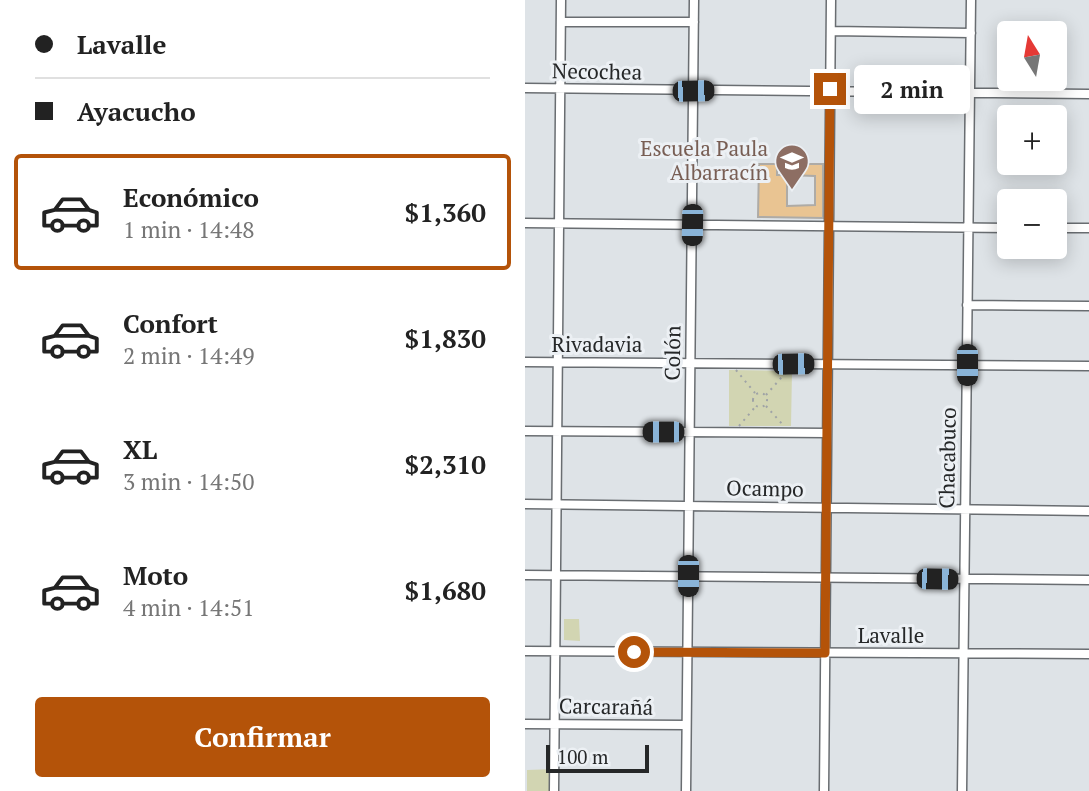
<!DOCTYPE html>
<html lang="es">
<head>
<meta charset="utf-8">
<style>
	body { margin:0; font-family:"PT Serif",serif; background:#f2f2f2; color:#222; height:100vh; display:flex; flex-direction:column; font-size:26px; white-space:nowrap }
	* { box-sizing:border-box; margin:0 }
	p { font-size:23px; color:#767676 }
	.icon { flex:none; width:38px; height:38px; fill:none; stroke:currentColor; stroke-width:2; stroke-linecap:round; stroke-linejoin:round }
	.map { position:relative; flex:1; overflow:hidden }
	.side { display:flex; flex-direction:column; background:#fff; width:525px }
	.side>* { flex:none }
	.hud { display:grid; align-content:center; height:154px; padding:0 35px; background:#fff }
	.needle { width:46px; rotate:349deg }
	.fabs { position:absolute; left:472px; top:21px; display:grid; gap:14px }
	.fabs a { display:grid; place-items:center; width:70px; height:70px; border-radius:7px; background:#fff; box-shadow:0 4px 18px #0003; font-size:35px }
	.scale { position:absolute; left:21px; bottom:18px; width:103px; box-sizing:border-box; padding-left:7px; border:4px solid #252728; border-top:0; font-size:19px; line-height:24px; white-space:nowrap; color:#252728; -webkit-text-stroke:5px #ecf0f4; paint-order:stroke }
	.end { position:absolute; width:32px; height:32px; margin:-16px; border:9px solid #b45309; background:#fff; box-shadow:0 0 0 4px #fff }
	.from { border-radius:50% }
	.bubble { position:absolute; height:49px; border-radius:7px; background:#fff; box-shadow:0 4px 18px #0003; font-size:23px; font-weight:700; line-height:49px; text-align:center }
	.car { position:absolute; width:21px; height:42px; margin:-21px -10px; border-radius:9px; box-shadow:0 0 5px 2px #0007; background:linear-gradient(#222 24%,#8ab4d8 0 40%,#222 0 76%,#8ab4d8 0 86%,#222 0) }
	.hud b { display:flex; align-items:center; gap:24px; height:66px; font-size:26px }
	.hud b+b { border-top:2px solid #e0e0e0 }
	.hud i { width:18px; height:18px; background:#222 }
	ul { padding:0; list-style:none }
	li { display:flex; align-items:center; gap:21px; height:116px; margin:0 14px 10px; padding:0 21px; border:4px solid transparent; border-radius:7px }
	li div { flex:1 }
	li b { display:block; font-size:26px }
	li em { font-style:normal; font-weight:700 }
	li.selected { border-color:#b45309 }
	li>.icon { width:63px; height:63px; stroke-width:1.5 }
	.cta { display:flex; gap:14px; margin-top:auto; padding:14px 35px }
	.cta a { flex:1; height:80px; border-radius:7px; background:#b45309; color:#fff; font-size:28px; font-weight:700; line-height:80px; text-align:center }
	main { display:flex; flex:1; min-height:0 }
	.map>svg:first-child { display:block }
	.green { fill:#d2d5b2 }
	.building { fill:#e9c492; stroke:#aeaba6; stroke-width:2; fill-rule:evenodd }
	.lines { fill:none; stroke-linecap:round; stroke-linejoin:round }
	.minor-casing { stroke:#696d71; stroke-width:11 }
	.path { stroke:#9fa3a6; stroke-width:2; stroke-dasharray:2 5; stroke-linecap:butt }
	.minor { stroke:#fff; stroke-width:8 }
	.route { stroke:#b45309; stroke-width:9 }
	.labels { text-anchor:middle; stroke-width:6; stroke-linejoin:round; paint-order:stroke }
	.street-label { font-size:21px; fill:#252728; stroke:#ecf0f4 }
	.education-label { font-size:21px; fill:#785e54; stroke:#ecf0f4; text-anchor:end }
</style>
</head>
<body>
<main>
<section class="side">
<div class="hud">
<b><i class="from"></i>Lavalle</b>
<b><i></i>Ayacucho</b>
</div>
<ul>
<li class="selected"><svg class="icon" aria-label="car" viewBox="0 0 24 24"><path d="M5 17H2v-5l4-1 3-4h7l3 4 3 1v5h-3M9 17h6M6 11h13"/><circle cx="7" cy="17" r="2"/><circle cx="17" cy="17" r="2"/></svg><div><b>Económico</b><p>1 min · 14:48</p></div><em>$1,360</em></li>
<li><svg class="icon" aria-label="car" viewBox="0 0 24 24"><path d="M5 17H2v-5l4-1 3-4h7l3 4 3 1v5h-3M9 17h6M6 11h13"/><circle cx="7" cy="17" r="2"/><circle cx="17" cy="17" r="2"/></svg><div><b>Confort</b><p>2 min · 14:49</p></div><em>$1,830</em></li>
<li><svg class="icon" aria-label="car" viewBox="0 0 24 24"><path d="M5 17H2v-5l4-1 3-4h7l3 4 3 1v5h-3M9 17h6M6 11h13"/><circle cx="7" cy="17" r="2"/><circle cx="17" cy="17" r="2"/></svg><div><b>XL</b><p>3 min · 14:50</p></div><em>$2,310</em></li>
<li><svg class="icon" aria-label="car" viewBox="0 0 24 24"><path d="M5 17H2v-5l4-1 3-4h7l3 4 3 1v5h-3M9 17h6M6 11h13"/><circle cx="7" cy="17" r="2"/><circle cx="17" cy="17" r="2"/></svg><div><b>Moto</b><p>4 min · 14:51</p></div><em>$1,680</em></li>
</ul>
<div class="cta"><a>Confirmar</a></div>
</section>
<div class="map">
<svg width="564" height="791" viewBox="0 0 564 791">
	<rect width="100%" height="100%" fill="#dee3e7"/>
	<path class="green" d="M204,370l63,1 -1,55h-62z
		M39,619h15l1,22 -16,-1z
		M29,769v22h-27v-21z"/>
	<path class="building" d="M234,164h18v11h10l1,-11h35v54l-65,-1zM262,175l28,1v29l-28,1z"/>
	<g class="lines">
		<g class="minor-casing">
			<path id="minor" d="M36,22h133
				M306,31l140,2
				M0,88l564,6
				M0,223l485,5
				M530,228h34
				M442,305l122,1
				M0,362l564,4
				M0,431l302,2
				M0,504l564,7
				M0,575l564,5
				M0,651l564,3
				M0,724l161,1
				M29,791l7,-791
				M161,791l8,-791
				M299,791l7,-791
				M437,791l9,-791"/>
		</g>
		<path class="path" d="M211,370l19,23
			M228 400a7 7 0 1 1 14 0a7 7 0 1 1-14 0Z
			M241,395l22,-25
			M241,406l17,19
			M214,426l17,-20"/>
		<use href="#minor" class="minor"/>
	</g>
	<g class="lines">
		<path class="route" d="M109,652l191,1 5,-564"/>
	</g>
	<defs>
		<g id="school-pin" transform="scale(1.75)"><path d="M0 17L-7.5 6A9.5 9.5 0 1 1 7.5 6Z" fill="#8d6e63" stroke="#ecf0f4"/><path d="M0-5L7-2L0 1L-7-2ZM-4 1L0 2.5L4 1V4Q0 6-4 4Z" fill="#fff"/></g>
	</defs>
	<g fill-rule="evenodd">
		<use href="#school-pin" x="267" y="161"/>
	</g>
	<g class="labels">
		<g class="street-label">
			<text transform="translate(72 72) rotate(1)" y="7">Necochea</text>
			<text x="72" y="352">Rivadavia</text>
			<text transform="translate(148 353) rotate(-89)" y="7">Colón</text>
			<text transform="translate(423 458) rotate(-89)" y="7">Chacabuco</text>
			<text transform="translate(240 489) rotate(1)" y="7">Ocampo</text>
			<text x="366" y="643">Lavalle</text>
			<text transform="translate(81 707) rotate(1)" y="7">Carcarañá</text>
		</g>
		<g class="education-label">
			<text x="243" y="156">Escuela Paula<tspan x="243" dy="24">Albarracín</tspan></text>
		</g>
	</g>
</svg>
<div class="fabs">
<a><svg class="needle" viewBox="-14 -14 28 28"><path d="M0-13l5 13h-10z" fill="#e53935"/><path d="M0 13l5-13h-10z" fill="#767676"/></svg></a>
<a>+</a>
<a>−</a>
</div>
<div class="scale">100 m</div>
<i class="end from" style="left:109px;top:652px"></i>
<i class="end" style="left:305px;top:89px"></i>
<div class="bubble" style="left:329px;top:65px;width:116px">2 min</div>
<i class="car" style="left:168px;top:91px;rotate:89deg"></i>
<i class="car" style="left:167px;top:225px;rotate:181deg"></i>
<i class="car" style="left:268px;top:364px;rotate:89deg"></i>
<i class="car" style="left:442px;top:365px;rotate:180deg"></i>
<i class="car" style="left:138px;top:432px;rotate:270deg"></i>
<i class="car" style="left:163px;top:576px;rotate:180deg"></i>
<i class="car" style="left:412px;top:579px;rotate:91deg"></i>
</div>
</main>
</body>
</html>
